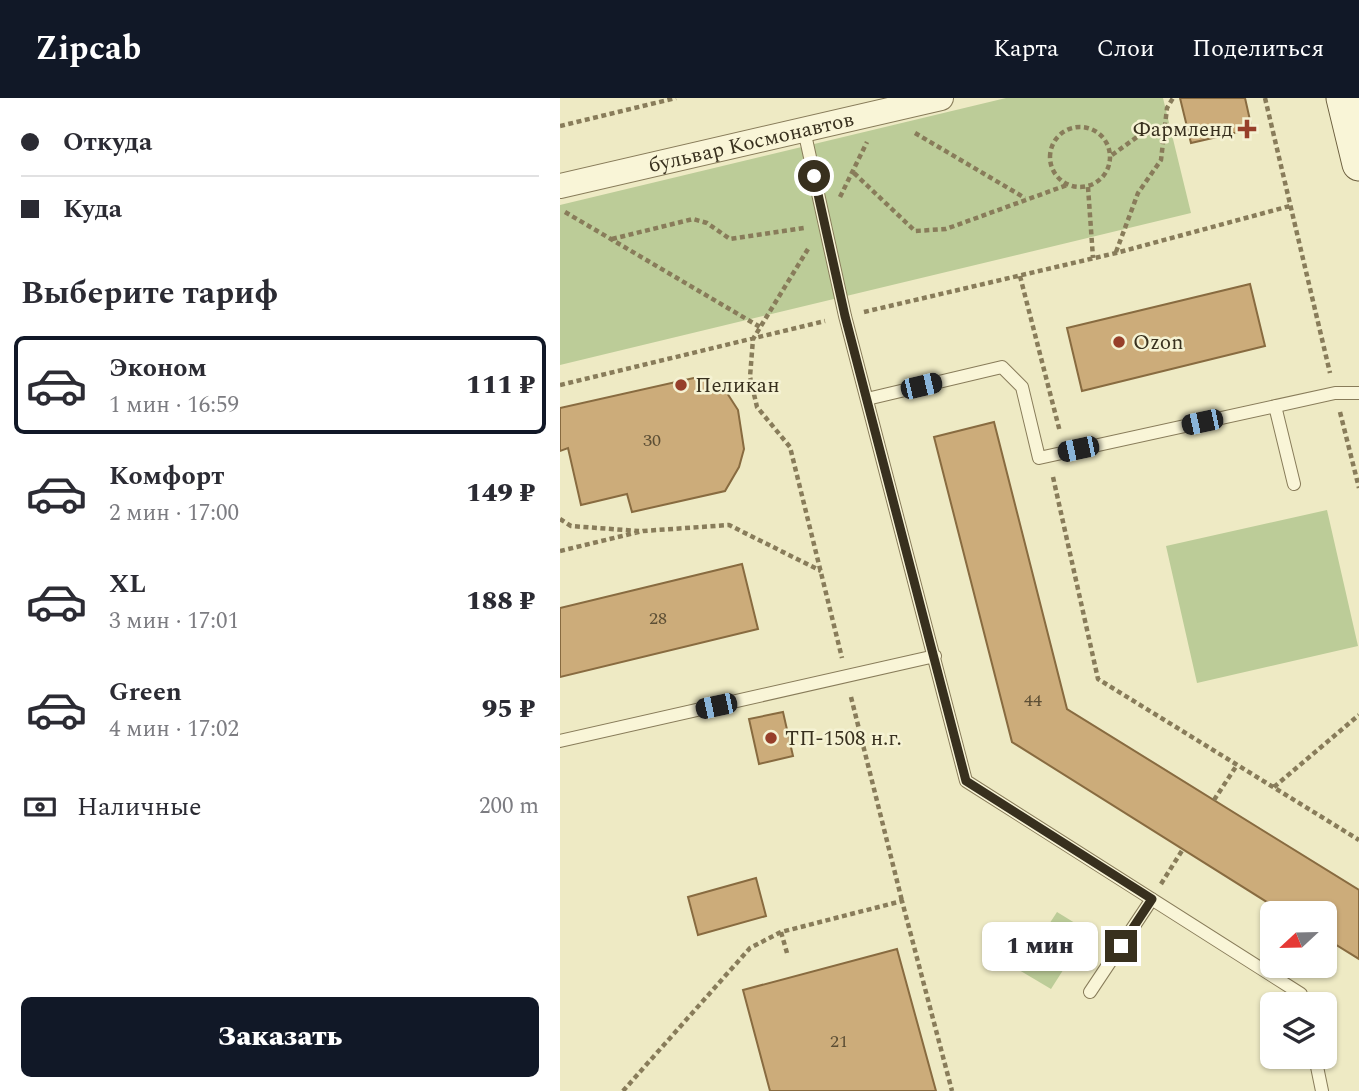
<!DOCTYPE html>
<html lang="ru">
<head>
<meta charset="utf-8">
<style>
	body { margin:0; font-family:Spectral,serif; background:#f7f7f7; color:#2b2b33; height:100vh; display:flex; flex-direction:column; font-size:26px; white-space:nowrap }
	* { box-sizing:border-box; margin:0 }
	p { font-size:23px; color:#7c7c81 }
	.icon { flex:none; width:38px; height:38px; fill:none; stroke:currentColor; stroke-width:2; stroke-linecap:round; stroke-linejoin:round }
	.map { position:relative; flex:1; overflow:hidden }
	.drawer { display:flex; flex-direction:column; background:#fff; width:560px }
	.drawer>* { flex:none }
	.banner { display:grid; align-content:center; height:154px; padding:0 21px; background:#fff }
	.needle { width:46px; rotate:248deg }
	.tools { position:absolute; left:700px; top:803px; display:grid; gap:14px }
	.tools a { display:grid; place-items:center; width:77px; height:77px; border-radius:10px; background:#fff; box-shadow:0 2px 5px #0004; font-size:35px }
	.end { position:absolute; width:32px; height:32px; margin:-16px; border:9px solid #38301e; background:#fff; box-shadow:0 0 0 4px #fff }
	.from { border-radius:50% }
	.bubble { position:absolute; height:49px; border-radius:10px; background:#fff; box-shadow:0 2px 5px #0004; font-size:23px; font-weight:800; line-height:49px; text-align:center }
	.car { position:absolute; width:21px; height:42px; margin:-21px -10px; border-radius:9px; box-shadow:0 0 5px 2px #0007; background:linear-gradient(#222 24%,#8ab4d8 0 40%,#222 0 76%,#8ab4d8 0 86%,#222 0) }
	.banner b { display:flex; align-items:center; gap:24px; height:66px; font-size:26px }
	.banner b+b { border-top:2px solid #e1e1e2 }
	.banner i { width:18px; height:18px; background:#2b2b33 }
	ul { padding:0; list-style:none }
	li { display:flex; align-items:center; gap:21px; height:98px; margin:0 14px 10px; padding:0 7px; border:4px solid transparent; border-radius:10px }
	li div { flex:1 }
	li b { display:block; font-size:26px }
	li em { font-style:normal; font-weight:800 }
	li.current { border-color:#111827 }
	li>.icon { width:63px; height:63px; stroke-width:1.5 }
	h2 { padding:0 21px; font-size:32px; line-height:84px }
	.pay { display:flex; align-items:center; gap:18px; height:77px; padding:0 21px; font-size:26px }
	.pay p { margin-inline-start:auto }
	.cta { display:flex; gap:14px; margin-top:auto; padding:14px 21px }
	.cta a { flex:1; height:80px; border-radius:10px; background:#111827; color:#fff; font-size:28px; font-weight:800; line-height:80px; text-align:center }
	header { display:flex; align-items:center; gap:42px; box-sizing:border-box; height:98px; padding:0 35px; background:#111827; color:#fff }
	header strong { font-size:33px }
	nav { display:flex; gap:38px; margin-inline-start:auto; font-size:24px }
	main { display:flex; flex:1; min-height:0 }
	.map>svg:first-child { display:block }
	.green { fill:#bccc98 }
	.building { fill:#ccac7a; stroke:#886b40; stroke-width:2 }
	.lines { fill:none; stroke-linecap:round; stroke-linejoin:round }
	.service-casing { stroke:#887c5a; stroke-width:14 }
	.minor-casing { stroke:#887c5a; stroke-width:26 }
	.secondary-casing { stroke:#6a5d3d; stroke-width:35 }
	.path { stroke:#887c5a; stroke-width:4.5; stroke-dasharray:5 3.5; stroke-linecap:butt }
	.service { stroke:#f9f5d7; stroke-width:12 }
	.minor { stroke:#f9f5d7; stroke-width:24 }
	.secondary { stroke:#f9f5d7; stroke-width:33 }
	.route { stroke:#38301e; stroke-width:9 }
	.poi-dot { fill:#973f2a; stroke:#f5f2d3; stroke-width:2.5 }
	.labels { text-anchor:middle; stroke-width:5; stroke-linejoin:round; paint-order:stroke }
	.number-label { font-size:18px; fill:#5d4f35 }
	.poi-label { font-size:21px; fill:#38301e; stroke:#f5f2d3; text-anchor:start }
	.street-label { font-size:21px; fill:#38301e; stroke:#f5f2d3 }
</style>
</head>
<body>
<header>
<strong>Zipcab</strong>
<nav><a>Карта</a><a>Слои</a><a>Поделиться</a></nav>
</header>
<main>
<section class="drawer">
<div class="banner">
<b><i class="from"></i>Откуда</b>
<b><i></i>Куда</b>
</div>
<h2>Выберите тариф</h2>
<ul>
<li class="current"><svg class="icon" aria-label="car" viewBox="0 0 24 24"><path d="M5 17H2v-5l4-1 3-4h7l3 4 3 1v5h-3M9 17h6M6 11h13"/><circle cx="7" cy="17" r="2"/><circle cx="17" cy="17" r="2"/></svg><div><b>Эконом</b><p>1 мин · 16:59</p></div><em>111 ₽</em></li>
<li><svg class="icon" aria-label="car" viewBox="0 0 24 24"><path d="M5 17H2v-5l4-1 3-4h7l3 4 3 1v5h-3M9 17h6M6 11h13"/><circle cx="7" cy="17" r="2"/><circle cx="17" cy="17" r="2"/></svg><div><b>Комфорт</b><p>2 мин · 17:00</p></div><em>149 ₽</em></li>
<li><svg class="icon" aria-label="car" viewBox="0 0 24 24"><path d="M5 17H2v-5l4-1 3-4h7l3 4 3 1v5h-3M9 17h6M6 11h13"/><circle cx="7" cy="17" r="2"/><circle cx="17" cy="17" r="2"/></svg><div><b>XL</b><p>3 мин · 17:01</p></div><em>188 ₽</em></li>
<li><svg class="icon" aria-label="car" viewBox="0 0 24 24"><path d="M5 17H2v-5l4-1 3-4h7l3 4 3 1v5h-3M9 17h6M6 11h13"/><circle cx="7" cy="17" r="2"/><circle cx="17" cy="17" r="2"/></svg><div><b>Green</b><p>4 мин · 17:02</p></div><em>95 ₽</em></li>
</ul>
<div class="pay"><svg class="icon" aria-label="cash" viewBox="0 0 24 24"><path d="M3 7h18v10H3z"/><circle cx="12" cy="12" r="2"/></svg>Наличные<p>200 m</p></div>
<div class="cta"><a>Заказать</a></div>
</section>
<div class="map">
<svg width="799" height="993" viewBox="0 0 799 993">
	<rect width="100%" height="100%" fill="#eeeac4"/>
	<path class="green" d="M446,0h157l28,115 -631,152v-160z
		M767,412l31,136 -161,37 -31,-137z
		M497,814l31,19 -37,58 -32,-19z"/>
	<path class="building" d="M620,0h65l7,31 -61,14z
		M690,186l15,62 -183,45 -15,-63z
		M138,279l29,16 11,17 6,39 -5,18 -14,24 -93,21 -5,-18 -46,11 -13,-57 -8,3v-43z
		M434,324l73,287 292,181v69l-34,-21v-24h-39l-274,-172 -78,-305z
		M182,466l16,65 -198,48v-69z
		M223,614l10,44 -34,8 -10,-45z
		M196,780l10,38 -68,19 -10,-38z
		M337,851l39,142h-166l-27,-101z"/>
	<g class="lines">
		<g class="service-casing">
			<path id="service" d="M244,32l41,186 121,465 335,213 2,10
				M307,301l135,-32 20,20 17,71 296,-65h24
				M715,308l19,78
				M0,643l375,-85
				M530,894l62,-93
				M755,959l7,34"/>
		</g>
		<g class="minor-casing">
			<g id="minor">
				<path id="s1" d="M0,88l381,-88"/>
			</g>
		</g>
		<g class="secondary-casing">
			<path id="secondary" d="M783,0l16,66"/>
		</g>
		<path class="path" d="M705,0l65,275
			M0,28l116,-28
			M490 59a30 30 0 1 1 60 0a30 30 0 1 1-60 0Z
			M355,35l110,65
			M552,57l25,-18 27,-9
			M294,75l61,58 31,-2 121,-44
			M528,89l5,71
			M280,99l27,-55
			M5,114l195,115
			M52,141l81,-20 14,4 23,16 74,-11
			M248,151l-55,90 -3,38 7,30 33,40 52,211
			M556,154l22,-59 23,-33 6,-52 6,-10
			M460,178l40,156
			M304,214l252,-59 174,-47
			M0,287l265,-64
			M780,314l19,76
			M493,379l45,202 261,161
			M0,421l11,7 68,5
			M0,453l83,-20 86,-6 92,46
			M291,599l51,204
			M714,689l85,-72
			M654,702l23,-35
			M601,786l22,-35
			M221,834l6,21
			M63,993l127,-143 31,-16 121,-31 50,190"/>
		<use href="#service" class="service"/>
		<use href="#minor" class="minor"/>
		<use href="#secondary" class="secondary"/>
	</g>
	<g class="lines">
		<path class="route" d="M254,78l31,140 121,465 186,118 -31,47"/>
	</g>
	<g class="poi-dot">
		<path d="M683.5 20.5h7v7h7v7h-7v7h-7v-7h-7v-7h7z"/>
		<circle cx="559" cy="244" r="7"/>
		<circle cx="121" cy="287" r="7"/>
		<circle cx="211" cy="640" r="7"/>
	</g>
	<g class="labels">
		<g class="number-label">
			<text x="92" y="348">30</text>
			<text x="98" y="526">28</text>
			<text x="473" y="608">44</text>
			<text x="279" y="949">21</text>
		</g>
		<g class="poi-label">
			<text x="673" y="38" text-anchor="end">Фармленд</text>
			<text x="573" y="251">Ozon</text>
			<text x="135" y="294">Пеликан</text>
			<text x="225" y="647">ТП-1508 н.г.</text>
		</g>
		<g class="street-label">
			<text dy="7" stroke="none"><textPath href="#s1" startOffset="196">бульвар Космонавтов</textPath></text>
		</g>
	</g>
</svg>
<div class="tools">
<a><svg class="needle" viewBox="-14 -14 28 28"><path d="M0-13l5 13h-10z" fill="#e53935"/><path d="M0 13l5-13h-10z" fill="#7c7c81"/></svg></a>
<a><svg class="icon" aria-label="layers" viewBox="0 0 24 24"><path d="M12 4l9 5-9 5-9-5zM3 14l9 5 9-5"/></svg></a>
</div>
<i class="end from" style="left:254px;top:78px"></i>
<i class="end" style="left:561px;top:848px"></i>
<div class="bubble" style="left:422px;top:824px;width:116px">1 мин</div>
<i class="car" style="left:361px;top:288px;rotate:77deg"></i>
<i class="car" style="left:642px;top:324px;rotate:258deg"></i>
<i class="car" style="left:518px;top:351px;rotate:258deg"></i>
<i class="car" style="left:156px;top:608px;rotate:258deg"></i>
</div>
</main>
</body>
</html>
